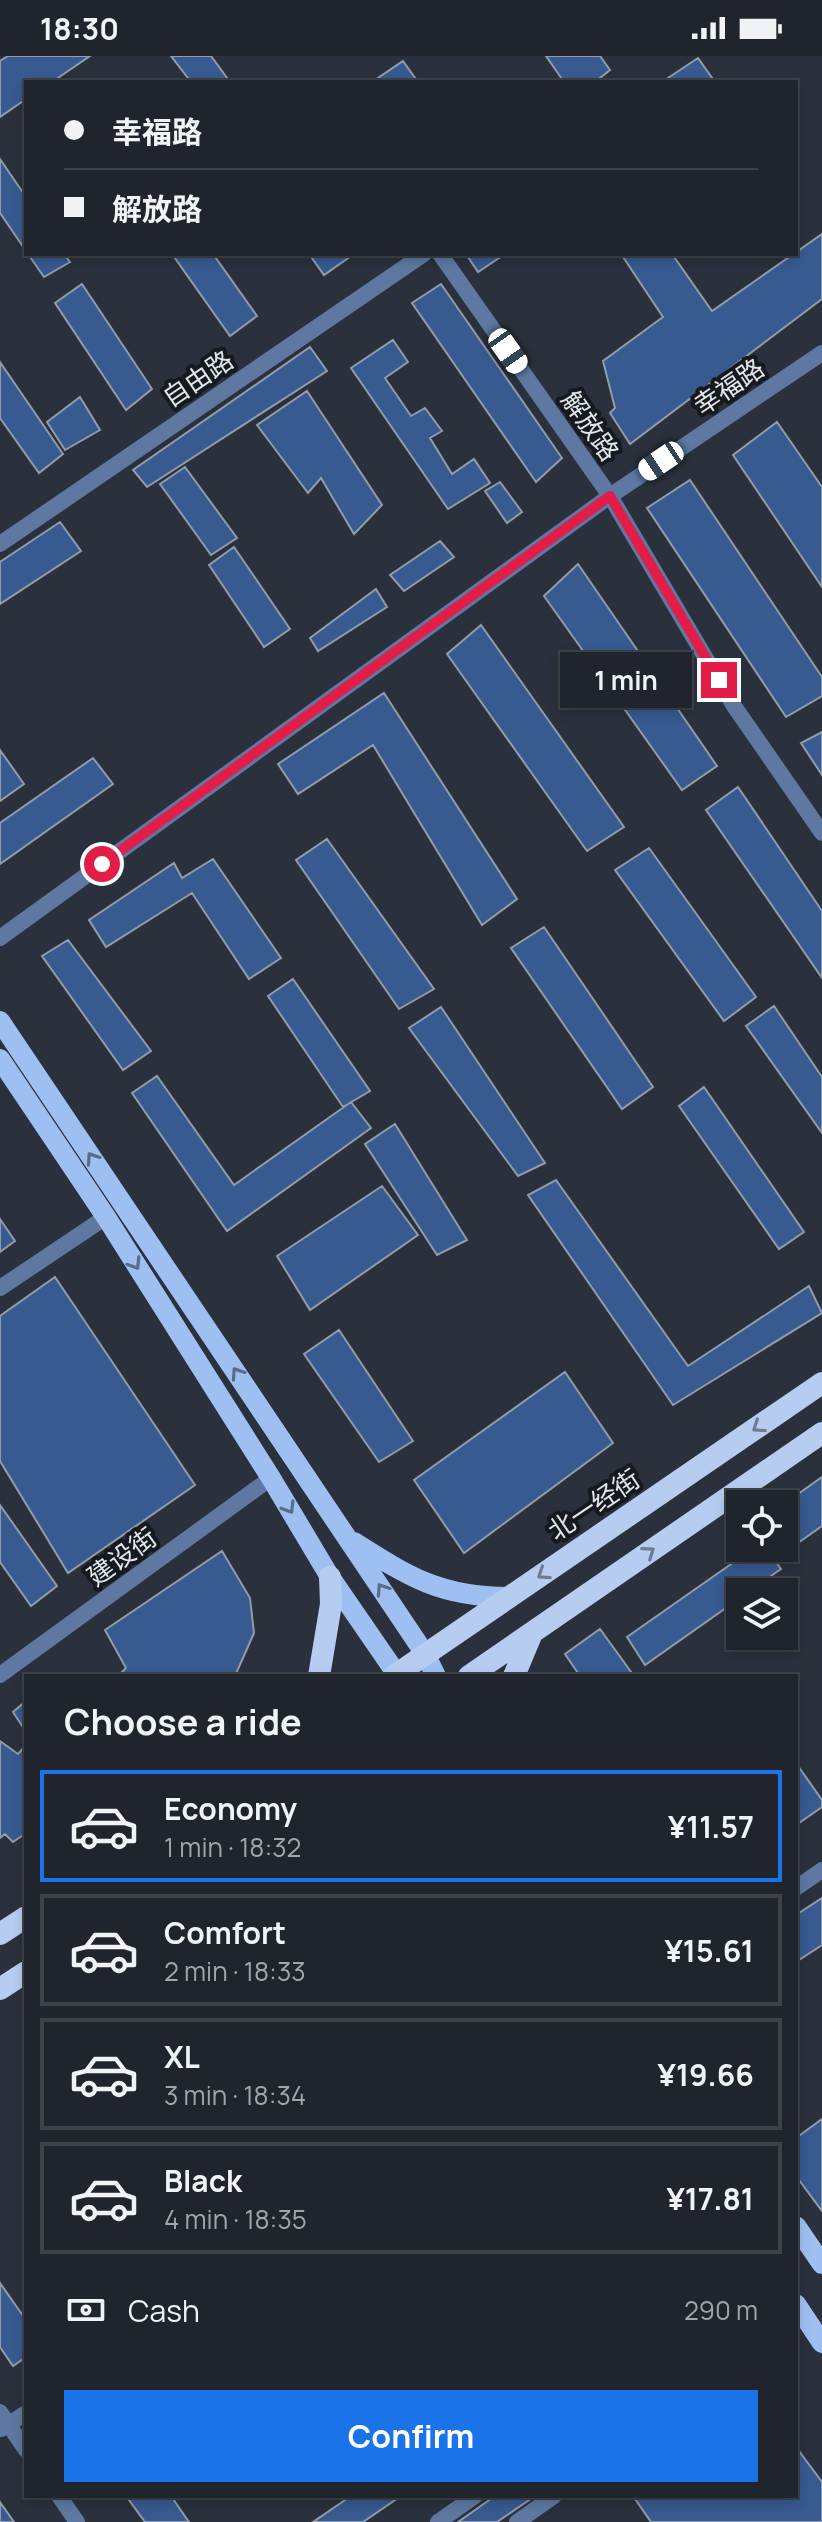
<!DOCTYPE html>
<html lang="en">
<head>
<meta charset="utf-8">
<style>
	body { margin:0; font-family:Manrope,"Noto Sans SC",sans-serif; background:#282d35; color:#f1f3f6; height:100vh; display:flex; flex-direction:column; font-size:30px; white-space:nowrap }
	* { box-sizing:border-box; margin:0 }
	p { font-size:26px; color:#a2a5aa }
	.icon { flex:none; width:44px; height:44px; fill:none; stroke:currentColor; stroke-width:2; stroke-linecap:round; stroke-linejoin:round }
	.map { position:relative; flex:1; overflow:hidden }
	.drawer { position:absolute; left:24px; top:1618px; width:774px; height:824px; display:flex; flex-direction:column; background:#20252d; border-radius:0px; box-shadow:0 4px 12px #0003,0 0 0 2px #3d4249 }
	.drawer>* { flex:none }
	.guide { position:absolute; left:24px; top:24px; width:774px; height:176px; border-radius:0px; box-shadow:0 4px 12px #0003,0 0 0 2px #3d4249; display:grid; align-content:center; height:176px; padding:0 40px; background:#20252d }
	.controls { position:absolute; left:726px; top:1434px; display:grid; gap:16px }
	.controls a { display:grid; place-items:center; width:72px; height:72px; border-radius:0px; background:#20252d; box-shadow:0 4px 12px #0003,0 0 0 2px #3d4249; font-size:40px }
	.end { position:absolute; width:36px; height:36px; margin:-18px; border:10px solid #e11d48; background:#fff; box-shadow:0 0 0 4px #fff }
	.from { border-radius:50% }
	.bubble { position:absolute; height:56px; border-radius:0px; background:#20252d; box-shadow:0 4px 12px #0003,0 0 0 2px #3d4249; font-size:26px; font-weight:700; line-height:56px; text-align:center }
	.car { position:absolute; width:24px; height:48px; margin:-24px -12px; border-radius:10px; box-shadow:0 0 6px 2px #0007; background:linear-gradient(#fff 24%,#345 0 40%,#fff 0 76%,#345 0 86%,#fff 0) }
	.guide b { display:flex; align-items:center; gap:28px; height:76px; font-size:30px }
	.guide b+b { border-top:2px solid #3d4249 }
	.guide i { width:20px; height:20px; background:#f1f3f6 }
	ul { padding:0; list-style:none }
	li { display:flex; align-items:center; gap:24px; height:112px; margin:0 16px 12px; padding:0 24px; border:4px solid #3d4249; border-radius:0px }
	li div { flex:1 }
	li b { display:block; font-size:30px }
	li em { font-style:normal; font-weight:700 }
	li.on { border-color:#1a73e8 }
	li>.icon { width:72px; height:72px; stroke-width:1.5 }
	h2 { padding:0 40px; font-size:36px; line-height:96px }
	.pay { display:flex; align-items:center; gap:20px; height:88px; padding:0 40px; font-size:30px }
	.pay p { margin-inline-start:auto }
	.action { display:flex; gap:16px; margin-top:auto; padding:16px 40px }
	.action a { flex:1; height:92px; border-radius:0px; background:#1a73e8; color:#fff; font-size:32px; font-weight:700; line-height:92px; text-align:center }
	.status { display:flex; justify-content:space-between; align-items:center; height:56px; padding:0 40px; background:#20252d; direction:ltr }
	.status svg { height:22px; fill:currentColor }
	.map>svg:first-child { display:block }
	.building { fill:#375a90; stroke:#929ba8; stroke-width:2 }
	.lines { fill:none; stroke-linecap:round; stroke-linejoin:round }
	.minor { stroke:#5e78a1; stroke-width:16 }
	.primary { stroke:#9ebff1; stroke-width:20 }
	.trunk { stroke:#b6ccf0; stroke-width:22 }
	.oneway { stroke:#5a6c88 }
	.oneway2 { stroke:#6e7b92 }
	.route { stroke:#e11d48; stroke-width:10 }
	.labels { text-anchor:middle; stroke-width:8; stroke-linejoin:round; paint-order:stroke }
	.street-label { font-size:26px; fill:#e2e7ee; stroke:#16191e }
</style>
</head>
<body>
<div class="status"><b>18:30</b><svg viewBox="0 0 49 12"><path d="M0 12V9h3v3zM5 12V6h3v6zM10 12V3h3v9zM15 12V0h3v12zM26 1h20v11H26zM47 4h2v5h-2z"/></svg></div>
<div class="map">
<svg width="822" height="2466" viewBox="0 0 822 2466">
	<rect width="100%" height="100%" fill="#2a313c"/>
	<path class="building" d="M8,0h82l-38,26h-26v17l-26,18v-56z
		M171,0h40l19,26h-39z
		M546,0h54l10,14 -15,12h-31z
		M698,2l17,24h-53z
		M403,5l15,21h-46z
		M0,103l26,38v54l-26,-38z
		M822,178v65l-192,145 -20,-31 5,-5 -12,-47 60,-44 -42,-63h51l40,57z
		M28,198h36l6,8 -26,15z
		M172,198h41l44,62 -27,20z
		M309,198h40l2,2 -27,19z
		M466,198h39l-27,18z
		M82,228l70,105 -26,21 -71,-107z
		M441,228l121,174 -26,24 -124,-179z
		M393,284l15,22 -23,16 26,38 14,-8 17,23 -12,7 22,36 22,-15 16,24 -42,26 -97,-141z
		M310,291l17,24 -180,116 -14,-17z
		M0,306l63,92 -24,19 -39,-55z
		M307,335l75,114 -28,29 -33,-56 -13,15 -51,-68z
		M80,341l20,33 -35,20 -18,-28z
		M777,366l45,65v100l-89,-132z
		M185,411l52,71 -26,17 -51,-71z
		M690,424l132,197v19l-36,21 -139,-209z
		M500,426l22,30 -15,11 -22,-32z
		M60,466l21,29 -81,53v-42z
		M440,485l14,16 -50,34 -14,-16z
		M234,491l56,82 -26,18 -55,-82z
		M578,508l139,202 -35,24 -138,-194z
		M376,533l11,18 -69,44 -8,-13z
		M481,569l143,202 -37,24 -140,-197z
		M384,637l133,206 -35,26 -109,-180 -75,49 -20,-30z
		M822,676v43l-21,-32z
		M0,694l24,34 -24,17z
		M93,702l20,26 -113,80v-41z
		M738,731l84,124v67l-116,-168z
		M327,783l107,150 -35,20 -103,-149z
		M649,792l107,149 -32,24 -109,-151z
		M213,803l68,99 -32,21 -57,-86 -86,54 -17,-27 85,-57 8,15z
		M544,871l109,160 -31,22 -111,-161z
		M68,884l83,111 -28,19 -81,-114z
		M293,923l77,112 -27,16 -75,-111z
		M774,950l48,71v56l-76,-107z
		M441,951l104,156 -27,13 -109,-148z
		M157,1020l77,109 117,-83 20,26 -144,103 -95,-138z
		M704,1031l100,145 -25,17 -100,-143z
		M395,1068l72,116 -30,15 -72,-111z
		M556,1124l132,186 121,-80 13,27 -149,92 -145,-210z
		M382,1130l36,49 -108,75 -33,-54z
		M0,1163l15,22 -15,11z
		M55,1221l140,208 -127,88 -68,-112v-145z
		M339,1274l74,111 -34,21 -75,-108z
		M565,1316l48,71 -149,110 -50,-73z
		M822,1421v49l-37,26 -3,-4h2v-44z
		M0,1449l57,81 -26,20 -31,-44z
		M754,1492h12l15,21 -33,23h-8v6l-95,67 -18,-28z
		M222,1495l28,47 4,35 -19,43h-117l8,-8 -21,-38z
		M600,1573l34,47h-54l-15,-22z
		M26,1645v31l-13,-20z
		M0,1685l18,13 8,-9v88l-13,9 -8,-8 -5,4z
		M796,1707l26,37v7l-26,18z
		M822,1842v47l-26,17v-47z
		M822,2063v92l-26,-35v-38z
		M0,2227l26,37v37l-13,9 -13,-19z
		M796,2391l26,35v40h-171l-18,-26h163z
		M126,2440h45l18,26h-44z
		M351,2440h50l-38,26h-50z
		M495,2440h40l-38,26h-39z
		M0,2446l14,20h-14z"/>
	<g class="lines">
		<path class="minor" d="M440,198l170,242 124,210 88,127
			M0,488l424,-290
			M0,882l610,-442 212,-143
			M0,1232l106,-71
			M0,1619l271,-197
			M796,1832l26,-18
			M0,2356l26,38
			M1,2373l25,-16
			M59,2440l18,26
			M438,2466l37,-26
			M517,2466l37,-26"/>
		<path class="primary" d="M0,965l425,633 11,22
			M0,1003l106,158 165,261 59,99 68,99
			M354,1486c55,35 87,55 154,55
			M796,2170l26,38
			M796,2248l26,39"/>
		<path class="trunk" d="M319,1620l12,-72 -1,-27
			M394,1620l428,-293
			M469,1620l353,-243
			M514,1620l18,-43
			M0,1878l26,-17
			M0,1933l26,-17"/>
	</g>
	<defs><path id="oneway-chevron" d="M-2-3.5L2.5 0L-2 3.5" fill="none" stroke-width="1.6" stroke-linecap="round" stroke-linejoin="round" transform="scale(2)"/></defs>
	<g class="oneway">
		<use href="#oneway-chevron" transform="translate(92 1102) rotate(-124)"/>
		<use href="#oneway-chevron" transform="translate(135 1208) rotate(58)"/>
		<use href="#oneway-chevron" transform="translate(237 1317) rotate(-124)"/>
		<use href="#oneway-chevron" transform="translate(289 1452) rotate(59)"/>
		<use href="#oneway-chevron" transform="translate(382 1533) rotate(-124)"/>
	</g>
	<g class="oneway2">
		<use href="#oneway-chevron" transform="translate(758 1371) rotate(146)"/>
		<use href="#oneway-chevron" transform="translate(649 1496) rotate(-35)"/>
		<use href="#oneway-chevron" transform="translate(543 1518) rotate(146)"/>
	</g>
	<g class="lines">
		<path class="route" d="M102,808l508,-368 109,184"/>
	</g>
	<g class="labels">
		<g class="street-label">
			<text transform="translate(198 323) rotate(-34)" y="9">自由路</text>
			<text transform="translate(729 331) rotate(-34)" y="9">幸福路</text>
			<text transform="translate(590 370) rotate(55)" y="9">解放路</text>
			<text transform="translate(594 1449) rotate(-34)" y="9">北一经街</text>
			<text transform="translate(122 1501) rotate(-36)" y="9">建设街</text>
		</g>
	</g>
</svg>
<div class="controls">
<a><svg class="icon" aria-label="locate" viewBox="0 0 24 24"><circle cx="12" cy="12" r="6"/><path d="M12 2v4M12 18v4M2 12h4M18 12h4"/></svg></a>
<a><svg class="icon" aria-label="layers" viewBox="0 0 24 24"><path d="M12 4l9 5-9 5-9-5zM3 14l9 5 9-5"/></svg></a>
</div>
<i class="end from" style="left:102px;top:808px"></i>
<i class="end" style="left:719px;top:624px"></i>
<div class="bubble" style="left:560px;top:596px;width:132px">1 min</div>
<i class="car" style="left:508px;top:295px;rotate:145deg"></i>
<i class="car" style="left:661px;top:405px;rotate:236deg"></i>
<div class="guide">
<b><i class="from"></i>幸福路</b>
<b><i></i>解放路</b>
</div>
<section class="drawer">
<h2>Choose a ride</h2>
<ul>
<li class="on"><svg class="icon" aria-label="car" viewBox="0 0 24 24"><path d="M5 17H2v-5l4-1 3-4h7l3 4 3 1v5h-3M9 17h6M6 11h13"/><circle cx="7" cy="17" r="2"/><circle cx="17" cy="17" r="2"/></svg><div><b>Economy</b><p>1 min · 18:32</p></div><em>¥11.57</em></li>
<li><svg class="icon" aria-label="car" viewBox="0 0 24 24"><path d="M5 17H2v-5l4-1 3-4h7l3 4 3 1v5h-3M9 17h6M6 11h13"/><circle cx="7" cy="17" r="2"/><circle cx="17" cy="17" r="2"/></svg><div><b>Comfort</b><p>2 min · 18:33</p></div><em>¥15.61</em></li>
<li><svg class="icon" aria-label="car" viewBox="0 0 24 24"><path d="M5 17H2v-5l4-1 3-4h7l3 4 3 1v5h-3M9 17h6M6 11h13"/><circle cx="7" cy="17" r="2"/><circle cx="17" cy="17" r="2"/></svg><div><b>XL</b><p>3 min · 18:34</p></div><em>¥19.66</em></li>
<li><svg class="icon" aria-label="car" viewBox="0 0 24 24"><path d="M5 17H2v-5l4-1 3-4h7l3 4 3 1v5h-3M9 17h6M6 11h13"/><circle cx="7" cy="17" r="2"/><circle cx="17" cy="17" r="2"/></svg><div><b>Black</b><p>4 min · 18:35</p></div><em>¥17.81</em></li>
</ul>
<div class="pay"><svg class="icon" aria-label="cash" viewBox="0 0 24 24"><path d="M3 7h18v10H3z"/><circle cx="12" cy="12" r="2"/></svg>Cash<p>290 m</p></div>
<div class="action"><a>Confirm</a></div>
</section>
</div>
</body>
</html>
